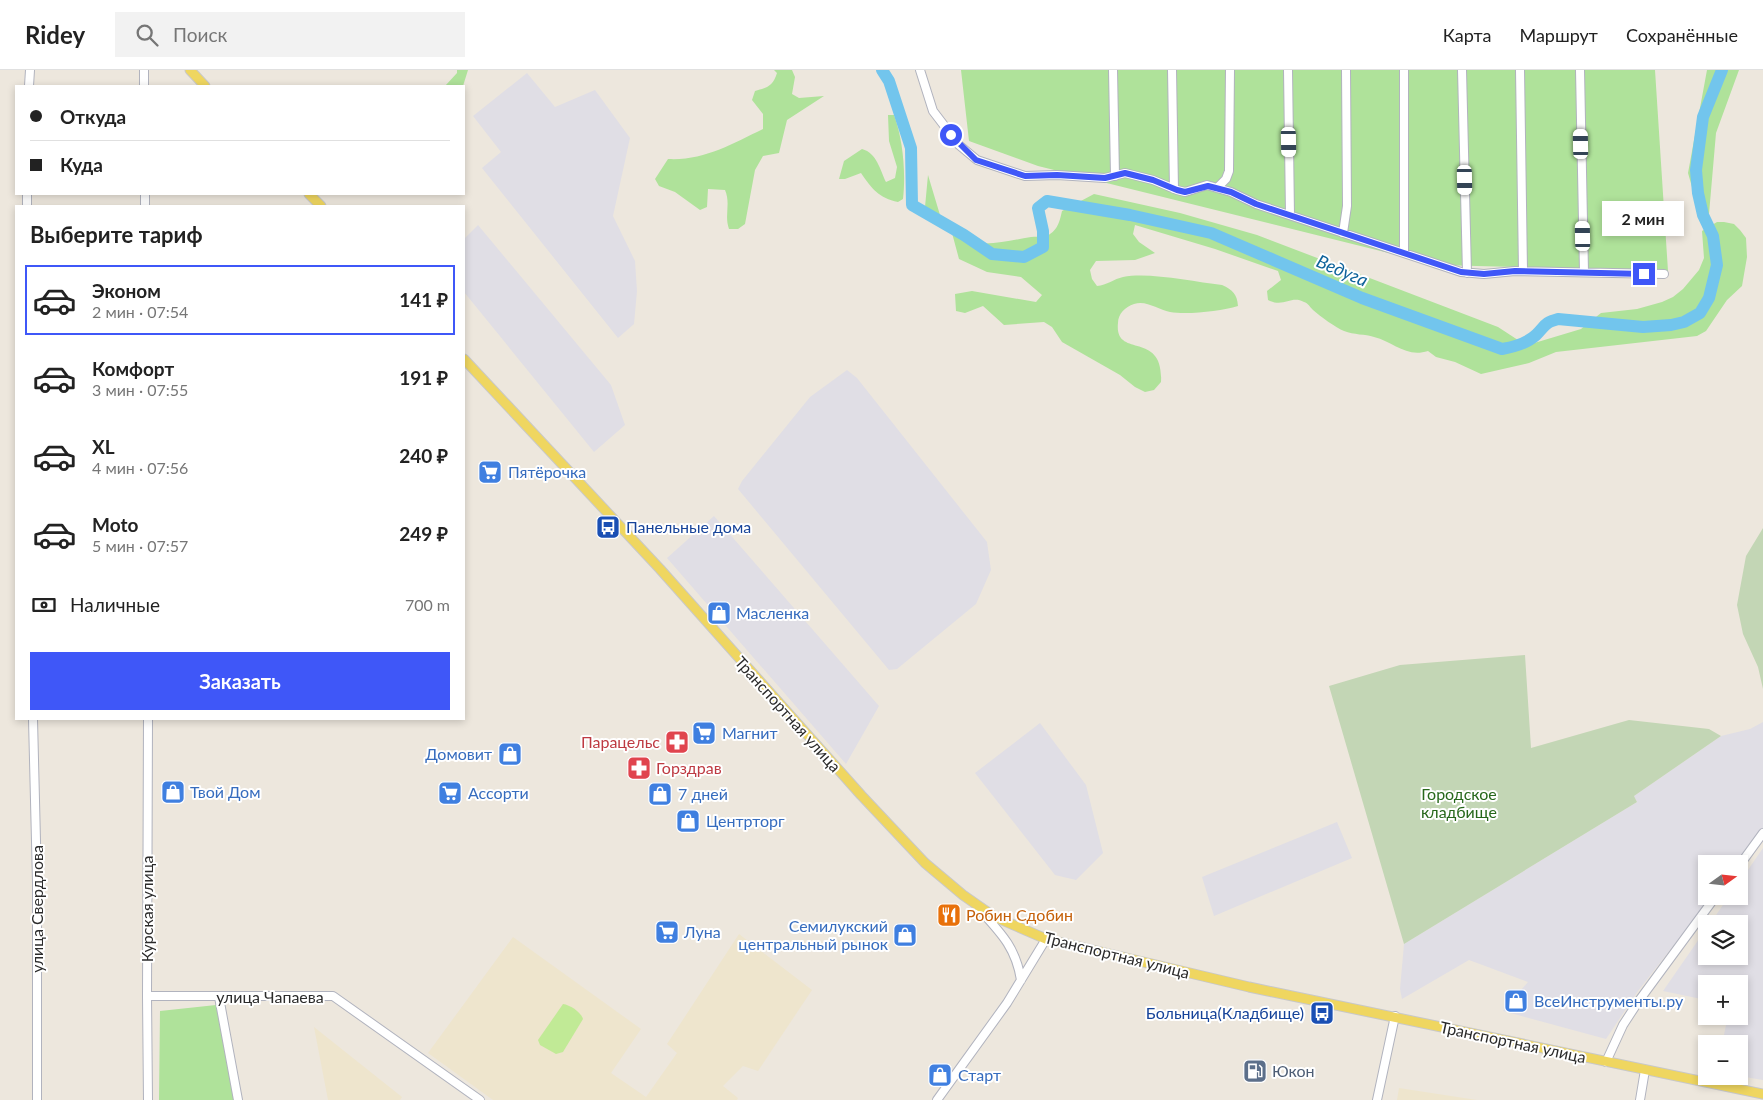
<!DOCTYPE html>
<html lang="ru">
<head>
<meta charset="utf-8">
<style>
	body { margin:0; font-family:Lato,sans-serif; background:#f2f2f2; color:#222; height:100vh; display:flex; flex-direction:column; font-size:19px; white-space:nowrap }
	* { box-sizing:border-box; margin:0 }
	p { font-size:16px; color:#767676 }
	.icon { flex:none; width:28px; height:28px; fill:none; stroke:currentColor; stroke-width:2; stroke-linecap:round; stroke-linejoin:round }
	.map { position:relative; flex:1; overflow:hidden }
	.side { position:absolute; left:15px; top:135px; width:450px; height:515px; display:flex; flex-direction:column; background:#fff; border-radius:0px; box-shadow:0 2px 8px #0003 }
	.side>* { flex:none }
	.hud { position:absolute; left:15px; top:15px; width:450px; height:110px; border-radius:0px; box-shadow:0 2px 8px #0003; display:grid; align-content:center; height:110px; padding:0 15px; background:#fff }
	.needle { width:32px; rotate:75deg }
	.tools { position:absolute; left:1698px; top:785px; display:grid; gap:10px }
	.tools a { display:grid; place-items:center; width:50px; height:50px; border-radius:0px; background:#fff; box-shadow:0 2px 8px #0003; font-size:25px }
	.end { position:absolute; width:22px; height:22px; margin:-11px; border:6px solid #3f57f8; background:#fff; box-shadow:0 0 0 2px #fff }
	.from { border-radius:50% }
	.bubble { position:absolute; height:35px; border-radius:0px; background:#fff; box-shadow:0 2px 8px #0003; font-size:16px; font-weight:700; line-height:35px; text-align:center }
	.car { position:absolute; width:15px; height:30px; margin:-15px -8px; border-radius:6px; box-shadow:0 0 4px 1px #0007; background:linear-gradient(#fff 24%,#345 0 40%,#fff 0 76%,#345 0 86%,#fff 0) }
	.hud b { display:flex; align-items:center; gap:18px; height:48px; font-size:19px }
	.hud b+b { border-top:1px solid #e0e0e0 }
	.hud i { width:12px; height:12px; background:#222 }
	ul { padding:0; list-style:none }
	li { display:flex; align-items:center; gap:15px; height:70px; margin:0 10px 8px; padding:0 5px; border:2px solid transparent; border-radius:0px }
	li div { flex:1 }
	li b { display:block; font-size:19px }
	li em { font-style:normal; font-weight:700 }
	li.on { border-color:#3f57f8 }
	li>.icon { width:45px; height:45px; stroke-width:1.5 }
	h2 { padding:0 15px; font-size:22px; line-height:60px }
	.pay { display:flex; align-items:center; gap:12px; height:55px; padding:0 15px; font-size:19px }
	.pay p { margin-inline-start:auto }
	.cta { display:flex; gap:10px; margin-top:auto; padding:10px 15px }
	.cta a { flex:1; height:58px; border-radius:0px; background:#3f57f8; color:#fff; font-size:20px; font-weight:700; line-height:58px; text-align:center }
	header { display:flex; align-items:center; gap:30px; box-sizing:border-box; height:70px; padding:0 25px; background:#fff; border-bottom:1px solid #e0e0e0 }
	header strong { font-size:24px }
	nav { display:flex; gap:28px; margin-inline-start:auto; font-size:18px }
	.search { width:350px; height:45px; background:#f2f2f2; display:flex; align-items:center; gap:12px; box-sizing:border-box; padding:0 18px; border-radius:0px; color:#767676; font-size:19px }
	.map>svg:first-child { display:block }
	.industrial { fill:#e0dee5 }
	.education { fill:#eee5cd }
	.green { fill:#afe29a }
	.cemetery { fill:#c3d6b5 }
	.pitch { fill:#c1ea96 }
	.lines { fill:none; stroke-linecap:round; stroke-linejoin:round }
	.river { stroke:#72c5ed; stroke-width:12 }
	.minor-casing { stroke:#b1b3be; stroke-width:10 }
	.major-casing { stroke:#c8c8c8; stroke-width:11 }
	.minor { stroke:#fff; stroke-width:8 }
	.major { stroke:#efd660; stroke-width:9 }
	.route { stroke:#3f57f8; stroke-width:6 }
	.labels { text-anchor:middle; stroke-width:4; stroke-linejoin:round; paint-order:stroke }
	.shop-label { font-size:16px; fill:#366cbe; stroke:#fff; text-anchor:start }
	.transit-label { font-size:16px; fill:#164399; stroke:#fff; text-anchor:start }
	.street-label { font-size:16px; fill:#2b2b2b; stroke:#fff }
	.health-label { font-size:16px; fill:#be3a42; stroke:#fff; text-anchor:end }
	.park-label { font-size:16px; fill:#27681b; stroke:#fff }
	.food-label { font-size:16px; fill:#c56008; stroke:#fff; text-anchor:start }
	.service-label { font-size:16px; fill:#4e5e75; stroke:#fff; text-anchor:start }
	.water-label { font-size:18px; font-style:italic; fill:#0f639b; stroke:#fff }
</style>
</head>
<body>
<header>
<strong>Ridey</strong>
<div class="search"><svg class="icon" aria-label="search" viewBox="0 0 24 24"><circle cx="10" cy="10" r="6"/><path d="M15 15l6 6"/></svg>Поиск</div>
<nav><a>Карта</a><a>Маршрут</a><a>Сохранённые</a></nav>
</header>
<div class="map">
<svg width="1763" height="1030" viewBox="0 0 1763 1030">
	<rect width="100%" height="100%" fill="#ede7dd"/>
	<path class="industrial" d="M527,3l28,34 40,-17 35,48 -17,78 22,45 2,30 -3,33 -16,14 -136,-170 19,-16 -28,-36z
		M478,155l133,160 14,40 -31,27 -130,-160v-53z
		M847,300l10,8 130,164 4,28 -15,34 -79,65 -8,1 -151,-181 4,-8 68,-84z
		M714,446l165,190 -33,58 -179,-206z
		M1763,652v110l-25,32h-32v32h6l-74,95 -32,48 -103,-28 25,-29 -59,-22 -67,39 -2,-10 4,-45 233,-142 -3,-6 87,-60 29,-7z
		M1040,653l46,62 17,68 -27,27 -21,-5 -80,-102z
		M1337,752l15,36 -138,58 -12,-39z
		M1763,778v232l-24,-4v-32h-17l6,-28h11v-32h-33v16l-43,-9 43,-62v27h33v-32h-29l19,-28h10v-13z"/>
	<path class="education" d="M739,864l73,56 -54,81 -15,-5 -20,20 15,12 -1,2h-244l-65,-47 85,-116 128,92 -30,44 35,24 31,-44 -10,-9z
		M314,957l88,70 -2,3h-72z
		M1399,1018l78,12h-80z"/>
	<path class="green" d="M457,0h11l-5,16h-18l12,-13z
		M774,0h18l3,7 -3,17 7,4 25,-2 -37,24 -8,33 -16,3 -8,14 -10,54 -7,5h-9c-5,-14 2,-25 -4,-39l-17,-1 -1,18 -7,3 -25,-18 -16,-6 -4,-7 13,-20c35,2 64,-15 95,-30v-15l-11,-14 3,-9c12,-3 18,-5 22,-18z
		M961,0h694l13,201 -231,-6 -399,-99 -69,-25z
		M1707,0h32l-23,63 -7,81 -11,-6 -10,-35z
		M888,45h6c9,24 12,58 9,84l-5,3c-19,-4 -26,-13 -37,-29l-16,6h-6l5,-18 18,-12c15,4 18,21 24,33l9,-4 2,-11 -8,-26z
		M928,105l12,40 -15,-8z
		M1094,124l86,19 77,22 241,92 23,15 10,2 50,-15 20,-16 36,-4 25,-7 11,-5 10,-8 16,-19 5,-12 -2,-27 15,-9h7l10,2 6,6 6,8 1,19 -5,29 -15,14 -21,31 -9,5 -141,16 -27,11 -48,11 -26,-12 -19,-5 -8,-6c-22,7 -34,-9 -54,-14 -9,-3 -20,-2 -30,-6 -8,-3 -24,-15 -31,-21 -3,-3 -5,-7 -9,-8 -13,-7 -20,6 -36,-2l-1,-9 14,-11 -3,-9 -63,-22 -80,-24 -2,9 6,8 16,11 -20,7 -39,1 -6,9 2,9 5,7c10,-1 17,-7 26,-9 27,-5 70,5 99,8 11,5 15,9 16,21 -17,5 -50,9 -68,6 -12,-2 -23,-12 -36,-8 -9,3 -16,10 -16,19 -4,37 46,6 43,59l-7,8 -9,2 -10,-5 -15,-12 -58,-33 -10,-15 -8,-5 -40,3 -21,-19 -18,7 -9,-2 -1,-17 17,-3 64,11 6,-7 -21,-18 -34,-5 -28,-13 -7,-26c23,18 53,8 79,4 6,-1 14,1 19,-3 8,-5 10,-14 12,-23z
		M216,935l18,95h-75l1,-89z"/>
	<path class="cemetery" d="M1763,458v161l-5,-22 -15,-33 -6,-29 9,-49z
		M1525,585l6,93 98,-28 80,9 12,7 -87,60 3,6 -233,142 -75,-258 71,-21z"/>
	<path class="pitch" d="M563,934c7,1 18,8 20,15l-20,33 -7,2 -16,-9 -2,-5z"/>
	<g class="lines">
		<path class="river" d="M882,0l7,11 22,67 1,57 52,30 28,19 32,3 19,-10v-16l-5,-23 9,-7 83,14 81,18 151,65 140,51c12,-2 24,-5 34,-14 10,-10 8,-12 22,-16l85,8 28,-2 13,-3 16,-9 9,-15 8,-33 -4,-29 -10,-21 -5,-22 -2,-23 7,-53 19,-47"/>
		<g class="minor-casing">
			<path id="minor" d="M144,0v16
				M920,0l13,41 26,34 18,15 48,16 32,-1 48,3 20,-5 28,7 24,10 8,2 22,-7 24,7 25,12 205,68 23,2 31,-3 149,3
				M1113,0l2,106
				M1172,0l2,119
				M1288,0l2,145
				M1462,0l5,203
				M1520,0l3,201
				M1580,0l4,202
				M29,16l1,-16
				M1217,118l9,-9 3,-8 1,-101
				M27,124v12
				M145,136v-12
				M1343,163l4,-27 -1,-136
				M1404,183v-183
				M33,649l4,163v218
				M148,649l-1,277 1,104
				M1739,796l24,-33
				M980,840c21,23 36,38 41,70
				M147,926h186l147,104
				M219,927l19,103
				M1606,992l17,-37 15,-23 78,-106
				M937,1030l70,-97 39,-64
				M1377,1030l18,-84
				M1640,1030l5,-30"/>
		</g>
		<g class="major-casing">
			<path id="major" d="M190,0l15,16
				M309,124l12,12
				M464,289l196,210 201,226 64,68 38,32 30,21 53,23 203,48 514,107"/>
		</g>
		<use href="#minor" class="minor"/>
		<use href="#major" class="major"/>
	</g>
	<g class="lines">
		<path class="route" d="M951,65l25,25 49,16 32,-1 48,3 20,-5 28,7 24,10 8,2 23,-6 23,6 25,12 205,68 23,2 31,-3 129,3"/>
	</g>
	<defs>
		<g id="supermarket-square" transform="scale(1.25)"><rect x="-9" y="-9" width="18" height="18" rx="4" fill="#3f7fe0" stroke="#fff"/><path d="M-6-5.5h2.5l.6 2H6L4.5 2H-2.5L-4.4-4H-6ZM-1.5 3.2a1.3 1.3 0 1 0 .1 0ZM3 3.2a1.3 1.3 0 1 0 .1 0Z" fill="#fff"/></g>
		<g id="bus-square" transform="scale(1.25)"><rect x="-9" y="-9" width="18" height="18" rx="4" fill="#1a4fb4" stroke="#fff"/><path d="M-5-6H5V4H4V6H2V4H-2V6H-4V4H-5ZM-3.5-4V0h7V-4ZM-3.5 1.2v1.5H-2V1.2ZM2 1.2v1.5H3.5V1.2Z" fill="#fff"/></g>
		<g id="shop-square" transform="scale(1.25)"><rect x="-9" y="-9" width="18" height="18" rx="4" fill="#3f7fe0" stroke="#fff"/><path d="M-5-2.5h2.3a2.7 3.5 0 0 1 5.4 0H5L5.5 6h-11ZM-1.5-2.5h3a1.5 2.3 0 0 0-3 0Z" fill="#fff"/></g>
		<g id="pharmacy-square" transform="scale(1.25)"><rect x="-9" y="-9" width="18" height="18" rx="4" fill="#e0444e" stroke="#fff"/><path d="M-2-6h4v4h4v4h-4v4h-4v-4h-4v-4h4Z" fill="#fff"/></g>
		<g id="restaurant-square" transform="scale(1.25)"><rect x="-9" y="-9" width="18" height="18" rx="4" fill="#e8710a" stroke="#fff"/><path d="M-5-6h1v4h1v-4h1v4h1v-4h1v5L-1.5 .5V6h-2V.5L-5-1ZM5-6V6H3V1.5H1.5Q1.5-4 5-6Z" fill="#fff"/></g>
		<g id="fuel-square" transform="scale(1.25)"><rect x="-9" y="-9" width="18" height="18" rx="4" fill="#5c6f8a" stroke="#fff"/><path d="M-5.5-6h7V0h2V4h1.3V-2.5L3-4.5l.8-.8L6-3V5H2.5V1h-1V6h-7ZM-4.2-4.7v3.2H.2V-4.7Z" fill="#fff"/></g>
	</defs>
	<g fill-rule="evenodd">
		<use href="#supermarket-square" x="490" y="402"/>
		<use href="#bus-square" x="608" y="457"/>
		<use href="#shop-square" x="719" y="543"/>
		<use href="#supermarket-square" x="704" y="663"/>
		<use href="#pharmacy-square" x="677" y="672"/>
		<use href="#shop-square" x="510" y="684"/>
		<use href="#pharmacy-square" x="639" y="698"/>
		<use href="#shop-square" x="173" y="722"/>
		<use href="#supermarket-square" x="450" y="723"/>
		<use href="#shop-square" x="660" y="724"/>
		<use href="#shop-square" x="688" y="751"/>
		<use href="#restaurant-square" x="949" y="845"/>
		<use href="#supermarket-square" x="667" y="862"/>
		<use href="#shop-square" x="905" y="865"/>
		<use href="#shop-square" x="1516" y="931"/>
		<use href="#bus-square" x="1322" y="943"/>
		<use href="#fuel-square" x="1255" y="1001"/>
		<use href="#shop-square" x="940" y="1005"/>
	</g>
	<g class="labels">
		<g class="shop-label">
			<text x="508" y="408">Пятёрочка</text>
			<text x="736" y="549">Масленка</text>
			<text x="722" y="669">Магнит</text>
			<text x="492" y="690" text-anchor="end">Домовит</text>
			<text x="190" y="728">Твой Дом</text>
			<text x="468" y="729">Ассорти</text>
			<text x="678" y="730">7 дней</text>
			<text x="706" y="757">Центрторг</text>
			<text x="888" y="862" text-anchor="end">Семилукский<tspan x="888" dy="18">центральный рынок</tspan></text>
			<text x="684" y="868">Луна</text>
			<text x="1534" y="937">ВсеИнструменты.ру</text>
			<text x="958" y="1011">Старт</text>
		</g>
		<g class="transit-label">
			<text x="626" y="463">Панельные дома</text>
			<text x="1304" y="949" text-anchor="end">Больница(Кладбище)</text>
		</g>
		<g class="street-label">
			<text transform="translate(788 644) rotate(48)" y="6">Транспортная улица</text>
			<text transform="translate(37 839) rotate(-90)" y="6">улица Свердлова</text>
			<text transform="translate(147 839) rotate(-90)" y="6">Курская улица</text>
			<text transform="translate(1117 885) rotate(14)" y="6">Транспортная улица</text>
			<text x="270" y="933">улица Чапаева</text>
			<text transform="translate(1513 972) rotate(12)" y="6">Транспортная улица</text>
		</g>
		<g class="health-label">
			<text x="660" y="678">Парацельс</text>
			<text x="656" y="704" text-anchor="start">Горздрав</text>
		</g>
		<g class="park-label">
			<text x="1459" y="730">Городское<tspan x="1459" dy="18">кладбище</tspan></text>
		</g>
		<g class="food-label">
			<text x="966" y="851">Робин Сдобин</text>
		</g>
		<g class="service-label">
			<text x="1272" y="1007">Юкон</text>
		</g>
		<g class="water-label">
			<text transform="translate(1342 201) rotate(23)" y="6">Ведуга</text>
		</g>
	</g>
</svg>
<div class="tools">
<a><svg class="needle" viewBox="-14 -14 28 28"><path d="M0-13l5 13h-10z" fill="#e53935"/><path d="M0 13l5-13h-10z" fill="#767676"/></svg></a>
<a><svg class="icon" aria-label="layers" viewBox="0 0 24 24"><path d="M12 4l9 5-9 5-9-5zM3 14l9 5 9-5"/></svg></a>
<a>+</a>
<a>−</a>
</div>
<i class="end from" style="left:951px;top:65px"></i>
<i class="end" style="left:1644px;top:204px"></i>
<div class="bubble" style="left:1602px;top:131px;width:82px">2 мин</div>
<i class="car" style="left:1289px;top:72px;rotate:179deg"></i>
<i class="car" style="left:1581px;top:74px;rotate:359deg"></i>
<i class="car" style="left:1465px;top:110px;rotate:179deg"></i>
<i class="car" style="left:1583px;top:166px;rotate:359deg"></i>
<div class="hud">
<b><i class="from"></i>Откуда</b>
<b><i></i>Куда</b>
</div>
<section class="side">
<h2>Выберите тариф</h2>
<ul>
<li class="on"><svg class="icon" aria-label="car" viewBox="0 0 24 24"><path d="M5 17H2v-5l4-1 3-4h7l3 4 3 1v5h-3M9 17h6M6 11h13"/><circle cx="7" cy="17" r="2"/><circle cx="17" cy="17" r="2"/></svg><div><b>Эконом</b><p>2 мин · 07:54</p></div><em>141 ₽</em></li>
<li><svg class="icon" aria-label="car" viewBox="0 0 24 24"><path d="M5 17H2v-5l4-1 3-4h7l3 4 3 1v5h-3M9 17h6M6 11h13"/><circle cx="7" cy="17" r="2"/><circle cx="17" cy="17" r="2"/></svg><div><b>Комфорт</b><p>3 мин · 07:55</p></div><em>191 ₽</em></li>
<li><svg class="icon" aria-label="car" viewBox="0 0 24 24"><path d="M5 17H2v-5l4-1 3-4h7l3 4 3 1v5h-3M9 17h6M6 11h13"/><circle cx="7" cy="17" r="2"/><circle cx="17" cy="17" r="2"/></svg><div><b>XL</b><p>4 мин · 07:56</p></div><em>240 ₽</em></li>
<li><svg class="icon" aria-label="car" viewBox="0 0 24 24"><path d="M5 17H2v-5l4-1 3-4h7l3 4 3 1v5h-3M9 17h6M6 11h13"/><circle cx="7" cy="17" r="2"/><circle cx="17" cy="17" r="2"/></svg><div><b>Moto</b><p>5 мин · 07:57</p></div><em>249 ₽</em></li>
</ul>
<div class="pay"><svg class="icon" aria-label="cash" viewBox="0 0 24 24"><path d="M3 7h18v10H3z"/><circle cx="12" cy="12" r="2"/></svg>Наличные<p>700 m</p></div>
<div class="cta"><a>Заказать</a></div>
</section>
</div>
</body>
</html>
